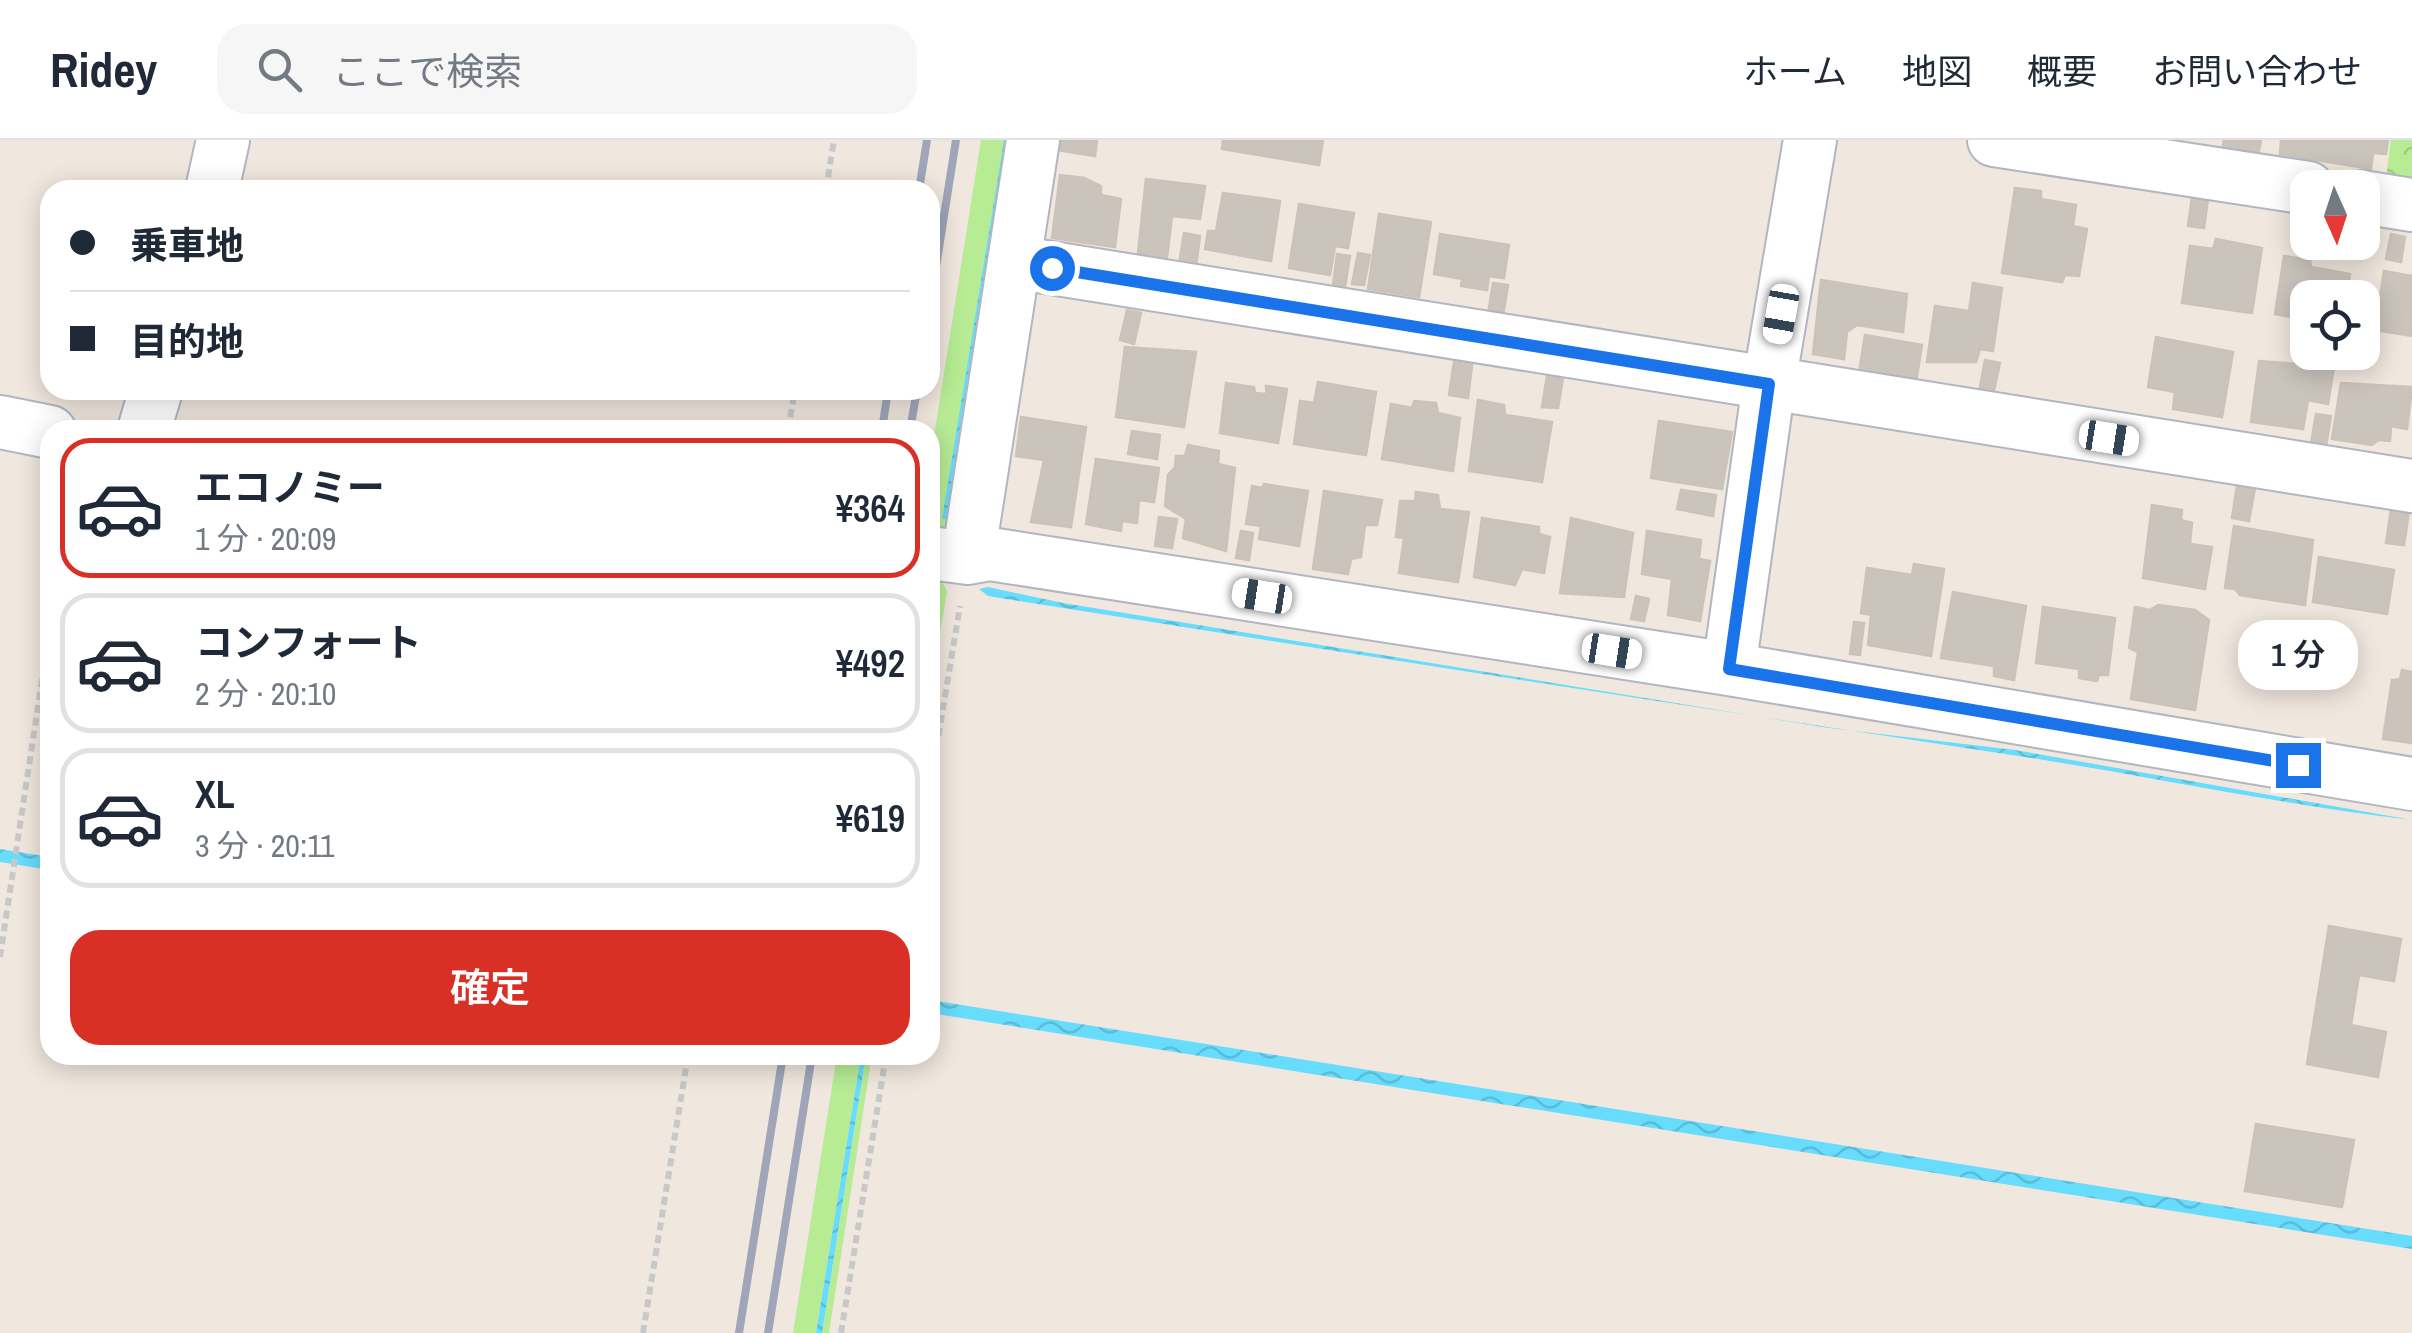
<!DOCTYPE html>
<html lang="ja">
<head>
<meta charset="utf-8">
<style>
	body { margin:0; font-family:"Archivo Narrow","Noto Sans JP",sans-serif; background:#f6f6f7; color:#1f2937; height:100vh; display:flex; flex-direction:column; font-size:38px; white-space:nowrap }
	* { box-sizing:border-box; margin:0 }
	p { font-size:32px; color:#747a83 }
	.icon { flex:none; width:55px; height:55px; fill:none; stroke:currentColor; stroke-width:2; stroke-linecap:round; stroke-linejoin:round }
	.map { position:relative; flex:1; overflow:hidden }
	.side { position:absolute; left:40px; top:280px; width:900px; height:645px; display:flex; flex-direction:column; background:#fff; border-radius:30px; box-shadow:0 5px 25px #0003 }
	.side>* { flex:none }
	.hud { position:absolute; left:40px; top:40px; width:900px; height:220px; border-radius:30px; box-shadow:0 5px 25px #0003; display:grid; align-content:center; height:220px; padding:0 30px; background:#fff }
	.needle { width:65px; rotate:177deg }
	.controls { position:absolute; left:2290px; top:30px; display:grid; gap:20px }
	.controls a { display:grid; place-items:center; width:90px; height:90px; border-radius:20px; background:#fff; box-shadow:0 5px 25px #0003; font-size:50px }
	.end { position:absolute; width:45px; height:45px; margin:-22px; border:12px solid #1a73e8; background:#fff; box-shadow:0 0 0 5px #fff }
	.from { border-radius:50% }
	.bubble { position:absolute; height:70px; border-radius:30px; background:#fff; box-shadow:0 5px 25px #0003; font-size:32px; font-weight:600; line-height:70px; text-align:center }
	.car { position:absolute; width:30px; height:60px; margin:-30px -15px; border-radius:12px; box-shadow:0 0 8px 2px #0007; background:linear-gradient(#fff 24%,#345 0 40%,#fff 0 76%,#345 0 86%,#fff 0) }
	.hud b { display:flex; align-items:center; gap:35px; height:95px; font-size:38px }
	.hud b+b { border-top:2px solid #e0e1e3 }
	.hud i { width:25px; height:25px; background:#1f2937 }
	ul { padding:18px 0 0; list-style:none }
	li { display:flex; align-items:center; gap:30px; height:140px; margin:0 20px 15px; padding:0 10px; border:5px solid #e0e1e3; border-radius:30px }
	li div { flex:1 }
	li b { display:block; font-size:38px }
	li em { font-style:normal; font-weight:600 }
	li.active { border-color:#d93025 }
	li>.icon { width:90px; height:90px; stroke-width:1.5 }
	.primary-button { display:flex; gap:20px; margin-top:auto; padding:20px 30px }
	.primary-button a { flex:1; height:115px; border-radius:30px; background:#d93025; color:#fff; font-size:40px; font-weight:600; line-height:115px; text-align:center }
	header { display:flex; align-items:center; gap:60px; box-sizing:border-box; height:140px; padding:0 50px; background:#fff; border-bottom:2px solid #e0e1e3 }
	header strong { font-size:48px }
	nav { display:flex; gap:55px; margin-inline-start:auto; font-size:35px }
	.search { width:700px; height:90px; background:#f6f6f7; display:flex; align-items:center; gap:25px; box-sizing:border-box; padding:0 35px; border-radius:30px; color:#747a83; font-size:38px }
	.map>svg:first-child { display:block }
	.grass { fill:#b7ec95 }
	.forest { fill:url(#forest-crowns) }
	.water { fill:url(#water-waves) }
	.building { fill:#cbc4bd; stroke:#ccc3b7; stroke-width:2.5 }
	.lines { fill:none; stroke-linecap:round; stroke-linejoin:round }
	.minor-casing { stroke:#b2b6c2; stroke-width:56 }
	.path { stroke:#c8c8c8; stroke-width:6; stroke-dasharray:8 5; stroke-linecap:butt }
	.minor { stroke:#fff; stroke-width:52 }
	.rail { stroke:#a0a5b9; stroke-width:8 }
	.route { stroke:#1a73e8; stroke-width:12 }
</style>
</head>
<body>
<header>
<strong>Ridey</strong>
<div class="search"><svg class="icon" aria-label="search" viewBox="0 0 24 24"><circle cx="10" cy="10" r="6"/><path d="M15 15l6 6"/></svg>ここで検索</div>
<nav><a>ホーム</a><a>地図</a><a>概要</a><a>お問い合わせ</a></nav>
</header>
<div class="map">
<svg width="2412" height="1193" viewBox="0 0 2412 1193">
	<defs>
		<pattern id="forest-crowns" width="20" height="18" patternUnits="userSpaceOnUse" patternTransform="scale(2.5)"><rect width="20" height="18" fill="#b7ec95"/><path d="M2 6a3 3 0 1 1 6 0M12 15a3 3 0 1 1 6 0" fill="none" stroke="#9ecb81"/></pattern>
		<pattern id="water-waves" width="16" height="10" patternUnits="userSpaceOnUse" patternTransform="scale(2.5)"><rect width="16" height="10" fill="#67dcfc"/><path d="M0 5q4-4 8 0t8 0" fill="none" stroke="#5abdd8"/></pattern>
	</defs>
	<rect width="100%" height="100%" fill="#f0e7de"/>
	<path class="grass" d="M981,0h33l-62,386 -22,3v-68z
		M930,441l12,1 5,9 -17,104z
		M837,915h24l-45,278h-23z
		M866,915h6l-43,278h-7z"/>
	<path class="forest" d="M2391,0h21v43l-26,-5z"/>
	<path class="water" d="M1004,0h6l-62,379h-6z
		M988,447l75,16 766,125 186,22 397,70c-130,-15 -258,-43 -387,-63 -346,-52 -692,-106 -1037,-161l-9,-7z
		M0,709l50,8v13l-50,-8z
		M930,860l1482,236v13l-1482,-236z
		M861,915h5l-44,278h-6z"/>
	<path class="building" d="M1057,0h40l-2,16 -39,-6z
		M1223,0h100l-4,25 -97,-16z
		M2224,0h37l-3,16 -36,-6z
		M2281,0h107l-2,14 -13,-1 -2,16 -91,-15z
		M1060,35l24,3 17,8v9l20,4 -6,48 -63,-9z
		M1146,39l59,7 -5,33 -28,-3 -5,41 -29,-4z
		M2015,48l26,3v8l35,6 -3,21 14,3 -8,47 -14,-1 -3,7 -60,-9z
		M1223,53l57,8 -9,60 -66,-12 3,-18h8z
		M2192,57l16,2 -4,29 -16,-2z
		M1299,64l55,9 -6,35 -13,-2 -5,29 -41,-7z
		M1379,74l52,8 -12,75 -51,-8z
		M1184,93l16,3 -4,31 -17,-3z
		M1440,94l69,11 -5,33 -15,-2 -2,14 -26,-4 1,-7 -28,-5z
		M2391,94l14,3 -4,25 -15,-3z
		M2216,99l46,9 -10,65 -70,-10 8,-57 23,3z
		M1358,113l12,2 -6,30 -12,-1z
		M1337,114l13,2 -5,31 -12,-2z
		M2284,116l26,4 1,7 39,7 -4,24h-38v22l-33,-6z
		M2384,131l28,5v60l-37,-6z
		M1821,140l86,14 -4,38 -46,-7 -10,7 -3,27 -31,-5z
		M1493,143l15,2 -5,31 -15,-2z
		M1973,143l29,5 -9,63 -13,-2 -4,13h-49l8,-56 34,5z
		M1127,170l14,3 -7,31 -14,-4z
		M1865,195l57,10 -6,37 -57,-9z
		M2156,197l77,15 -11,65 -49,-8 2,-17 -27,-5z
		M1125,207l71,5 -12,75 -68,-10z
		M1985,220l15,3 -7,32 -14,-3z
		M2259,221l75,6 -6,37 -20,-4 -5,29 -52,-7z
		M1454,222l18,3 -4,33 -19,-3z
		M1547,236l16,2 -5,30 -16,-1z
		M1318,242l58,10 -10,63 -72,-11 6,-43 14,2z
		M1226,243l28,4 1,6 12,1 -1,-8 21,3 -9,54 -58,-10z
		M2341,243l71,4 -5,42 -16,-3 -1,15 -12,-1 -6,5 -40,-6z
		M1478,260l26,5 1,10 47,7 -10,60 -73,-11z
		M1414,261l22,2 2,10 22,5 -7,53 -71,-12 9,-55 21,4z
		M2316,274l15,2 -5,30 -15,-2z
		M1021,277l65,10 -15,100 -40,-5 13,-62 -28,-4z
		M1659,281l73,11 -10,57 -71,-11z
		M1132,291l28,4 -3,24 -29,-5z
		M1188,305l31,6 -1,13 17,4 -9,83 -43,-13 3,-19 -21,-13 3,-31 7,-8 1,-11h9z
		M1096,319l63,9 -5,34 -15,-2 -2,23 -15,-2 -1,10 -35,-7z
		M1264,344l44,7 -9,55 -40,-7 2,-13 -15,-2 6,-38 10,2z
		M2237,345l18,3 -6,33 -17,-3z
		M1681,350l35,5 -3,21 -36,-7z
		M1324,351l58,9 -5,25h-12l-4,32 -10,2 -3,15 -35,-5z
		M1416,352l22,3 2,14 29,3 -11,70 -59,-9 5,-35 -8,-1 4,-36h15z
		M2152,365l30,5 -1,10 11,3 -2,21 22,3 -7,42 -62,-11z
		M2391,369l18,3 -5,33 -18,-2z
		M1159,377l18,2 -5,29 -17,-2z
		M1482,378l57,9v7l11,3 -6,36 -22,-4 -7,16 -41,-8z
		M1571,378l62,15 -9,64 -64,-4z
		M2234,386l79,14 -8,65 -65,-10 -5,-6 -10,-1z
		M1241,391l12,2 -4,27 -13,-2z
		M1647,391l54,9 -2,19 11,2 -10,60 -32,-6 4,-36 -30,-5z
		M2319,417l75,13 -7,44 -74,-12z
		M1914,424l30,5 -13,87 -63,-11 3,-30 -10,-2 6,-45 45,7z
		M1953,452l73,14 -12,74 -20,-4v-10l-53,-8z
		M1636,456l13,3 -5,22 -13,-2z
		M2158,465l37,5 14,10 -14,90 -64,-11 7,-47 -9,-4 6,-41 15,3z
		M2043,467l72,11 -7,57h-9l-2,6 -18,-3v-9l-43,-6z
		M1854,482l10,1 -4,32 -10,-1z
		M2402,530l10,2v71l-29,-4 9,-59 8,-1z
		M2329,786l72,13 -7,42 -35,-6 -8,50 35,7 -8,45 -71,-13z
		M2256,984l98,16 -12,67 -97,-16z"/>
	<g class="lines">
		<g class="minor-casing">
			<path id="minor" d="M1994,0l314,48
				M212,50l11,-50
				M2362,57l50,8
				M1014,122l1398,224
				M0,282l50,10
				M144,290l12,-40
				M930,413l38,5 22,-4 739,115 683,115
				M968,418l65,-418
				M1729,529l40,-285 41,-244"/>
		</g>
		<path class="path" d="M826,50l8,-50
			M788,290l7,-40
			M930,647l30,-181
			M0,817l50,-330
			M643,1193l45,-278
			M841,1193l45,-278"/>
		<use href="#minor" class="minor"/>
		<path class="rail" d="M919,50l8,-50
			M930,165l26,-165
			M882,290l6,-40
			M910,290l7,-40
			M739,1193l44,-278
			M768,1193l44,-278"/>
	</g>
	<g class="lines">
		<path class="route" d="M1052,128l717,116 -40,285 569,96"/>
	</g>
</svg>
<div class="controls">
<a><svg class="needle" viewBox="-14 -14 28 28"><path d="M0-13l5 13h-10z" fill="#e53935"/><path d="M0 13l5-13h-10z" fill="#747a83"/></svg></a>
<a><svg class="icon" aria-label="locate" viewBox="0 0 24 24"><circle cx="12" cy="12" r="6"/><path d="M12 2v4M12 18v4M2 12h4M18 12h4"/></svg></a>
</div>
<i class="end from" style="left:1052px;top:128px"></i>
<i class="end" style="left:2298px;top:625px"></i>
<div class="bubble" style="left:2238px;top:480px;width:120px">1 分</div>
<i class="car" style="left:1781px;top:174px;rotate:190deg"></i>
<i class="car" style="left:2109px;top:298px;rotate:99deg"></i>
<i class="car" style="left:1262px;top:456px;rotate:279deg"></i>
<i class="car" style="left:1612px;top:511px;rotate:99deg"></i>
<div class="hud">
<b><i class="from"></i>乗車地</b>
<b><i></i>目的地</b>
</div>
<section class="side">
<ul>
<li class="active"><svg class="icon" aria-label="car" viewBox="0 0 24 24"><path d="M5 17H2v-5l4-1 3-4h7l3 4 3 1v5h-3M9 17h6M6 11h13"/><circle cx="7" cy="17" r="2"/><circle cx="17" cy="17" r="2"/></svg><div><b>エコノミー</b><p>1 分 · 20:09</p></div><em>¥364</em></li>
<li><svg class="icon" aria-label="car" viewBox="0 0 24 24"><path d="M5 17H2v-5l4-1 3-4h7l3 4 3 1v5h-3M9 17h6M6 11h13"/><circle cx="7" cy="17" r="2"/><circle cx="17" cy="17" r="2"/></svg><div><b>コンフォート</b><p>2 分 · 20:10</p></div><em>¥492</em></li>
<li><svg class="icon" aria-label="car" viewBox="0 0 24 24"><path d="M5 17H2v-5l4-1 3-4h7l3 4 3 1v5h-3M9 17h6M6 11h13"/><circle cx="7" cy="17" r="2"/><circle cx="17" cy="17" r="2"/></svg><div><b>XL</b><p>3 分 · 20:11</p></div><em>¥619</em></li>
</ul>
<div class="primary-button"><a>確定</a></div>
</section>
</div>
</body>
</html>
